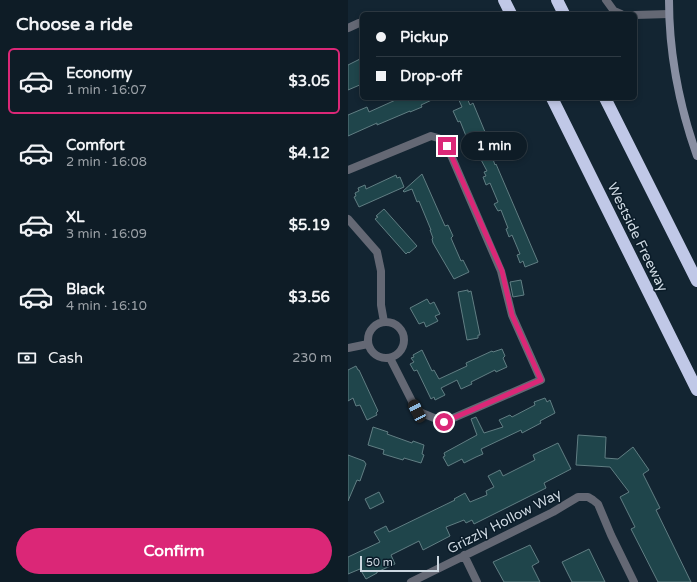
<!DOCTYPE html>
<html lang="en">
<head>
<meta charset="utf-8">
<style>
	body { margin:0; font-family:"Varela Round",sans-serif; background:#17252e; color:#f1f3f6; height:100vh; display:flex; flex-direction:column; font-size:15px; white-space:nowrap }
	* { box-sizing:border-box; margin:0 }
	p { font-size:13px; color:#9ba1a7 }
	.icon { flex:none; width:22px; height:22px; fill:none; stroke:currentColor; stroke-width:2; stroke-linecap:round; stroke-linejoin:round }
	.map { position:relative; flex:1; overflow:hidden }
	.drawer { display:flex; flex-direction:column; background:#0e1c26; width:348px }
	.drawer>* { flex:none }
	.guide { position:absolute; left:12px; top:12px; width:277px; height:88px; border-radius:6px; box-shadow:0 2px 6px #0003,0 0 0 1px #2e3a43; display:grid; align-content:center; height:88px; padding:0 16px; background:#0e1c26 }
	.scale { position:absolute; left:12px; bottom:10px; width:79px; box-sizing:border-box; padding-left:4px; border:2px solid #ccd7e0; border-top:0; font-size:11px; line-height:14px; white-space:nowrap; color:#ccd7e0; -webkit-text-stroke:3px #0a1b28; paint-order:stroke }
	.end { position:absolute; width:18px; height:18px; margin:-9px; border:5px solid #db2777; background:#fff; box-shadow:0 0 0 2px #fff }
	.from { border-radius:50% }
	.bubble { position:absolute; height:28px; border-radius:14px; background:#0e1c26; box-shadow:0 2px 6px #0003,0 0 0 1px #2e3a43; font-size:13px; font-weight:700; line-height:28px; text-align:center }
	.car { position:absolute; width:12px; height:24px; margin:-12px -6px; border-radius:5px; box-shadow:0 0 3px 1px #0007; background:linear-gradient(#222 24%,#8ab4d8 0 40%,#222 0 76%,#8ab4d8 0 86%,#222 0) }
	.guide b { display:flex; align-items:center; gap:14px; height:38px; font-size:15px }
	.guide b+b { border-top:1px solid #2e3a43 }
	.guide i { width:10px; height:10px; background:#f1f3f6 }
	ul { padding:0; list-style:none }
	li { display:flex; align-items:center; gap:12px; height:66px; margin:0 8px 6px; padding:0 8px; border:2px solid transparent; border-radius:6px }
	li div { flex:1 }
	li b { display:block; font-size:15px }
	li em { font-style:normal; font-weight:700 }
	li.active { border-color:#db2777 }
	li>.icon { width:36px; height:36px; stroke-width:1.5 }
	h2 { padding:0 16px; font-size:18px; line-height:48px }
	.pay { display:flex; align-items:center; gap:10px; height:44px; padding:0 16px; font-size:15px }
	.pay p { margin-inline-start:auto }
	.cta { display:flex; gap:8px; margin-top:auto; padding:8px 16px }
	.cta a { flex:1; height:46px; border-radius:24px; background:#db2777; color:#fff; font-size:16px; font-weight:700; line-height:46px; text-align:center }
	main { display:flex; flex:1; min-height:0 }
	.map>svg:first-child { display:block }
	.building { fill:#1f454b; stroke:#617e83 }
	.lines { fill:none; stroke-linecap:round; stroke-linejoin:round }
	.street { stroke:#646874; stroke-width:8 }
	.secondary { stroke:#898fa2; stroke-width:8 }
	.highway { stroke:#c0c8e7; stroke-width:12 }
	.route { stroke:#db2777; stroke-width:5 }
	.labels { text-anchor:middle; stroke-width:3; stroke-linejoin:round; paint-order:stroke }
	.street-label { font-size:14px; fill:#ccd7e0; stroke:#0a1b28 }
</style>
</head>
<body>
<main>
<section class="drawer">
<h2>Choose a ride</h2>
<ul>
<li class="active"><svg class="icon" aria-label="car" viewBox="0 0 24 24"><path d="M5 17H2v-5l4-1 3-4h7l3 4 3 1v5h-3M9 17h6M6 11h13"/><circle cx="7" cy="17" r="2"/><circle cx="17" cy="17" r="2"/></svg><div><b>Economy</b><p>1 min · 16:07</p></div><em>$3.05</em></li>
<li><svg class="icon" aria-label="car" viewBox="0 0 24 24"><path d="M5 17H2v-5l4-1 3-4h7l3 4 3 1v5h-3M9 17h6M6 11h13"/><circle cx="7" cy="17" r="2"/><circle cx="17" cy="17" r="2"/></svg><div><b>Comfort</b><p>2 min · 16:08</p></div><em>$4.12</em></li>
<li><svg class="icon" aria-label="car" viewBox="0 0 24 24"><path d="M5 17H2v-5l4-1 3-4h7l3 4 3 1v5h-3M9 17h6M6 11h13"/><circle cx="7" cy="17" r="2"/><circle cx="17" cy="17" r="2"/></svg><div><b>XL</b><p>3 min · 16:09</p></div><em>$5.19</em></li>
<li><svg class="icon" aria-label="car" viewBox="0 0 24 24"><path d="M5 17H2v-5l4-1 3-4h7l3 4 3 1v5h-3M9 17h6M6 11h13"/><circle cx="7" cy="17" r="2"/><circle cx="17" cy="17" r="2"/></svg><div><b>Black</b><p>4 min · 16:10</p></div><em>$3.56</em></li>
</ul>
<div class="pay"><svg class="icon" aria-label="cash" viewBox="0 0 24 24"><path d="M3 7h18v10H3z"/><circle cx="12" cy="12" r="2"/></svg>Cash<p>230 m</p></div>
<div class="cta"><a>Confirm</a></div>
</section>
<div class="map">
<svg width="349" height="582" viewBox="0 0 349 582">
	<rect width="100%" height="100%" fill="#132532"/>
	<path class="building" d="M14,58v26l-14,6v-25z
		M52,98h36l-15,7 1,2 -12,5v-1l-33,14v-2l-29,13v-21l19,-8 2,5z
		M110,98h9l3,7 3,-2 17,41 -2,1 7,20 1,-1 42,98 -13,5 -2,-6 -3,2 -3,-8 3,-1 -8,-19 -3,2 -3,-8 2,-1 -7,-18 -3,1 -4,-7 4,-2 -8,-19 -4,2 -3,-8 3,-1 -2,-4 3,-1 -8,-15 -6,2 -5,-12h2l-10,-25 -2,1 -5,-11 9,-4z
		M74,174l23,52 3,-1 5,11 -2,2 3,7 7,16 2,-1 6,12 -15,7 -21,-36 -1,-4 1,-1 -3,-8h1l-12,-29 -2,1 -5,-13 -8,3 -1,-1z
		M48,175l1,3 3,-1 4,10 -45,20 -5,-10 2,-1 -1,-3 4,-2 -1,-3 7,-3 1,4z
		M36,209l33,37 -8,7 -1,-1 -2,2 -31,-35 3,-2 -2,-1z
		M173,280l3,15 -11,2 -3,-15z
		M120,290v2l3,-1 9,44h-2v3l-11,2 -9,-48z
		M79,299l3,5 4,-2 6,12 -5,2 3,5 -12,6 -2,-5 -5,2 -9,-16z
		M154,349l3,7 -2,2 4,9 -11,5 -1,-2 -24,12 1,2 -11,5 -4,-9 -16,8 4,7 -10,5 -1,-3 -3,2 -14,-29 -3,1 -4,-7 4,-2 -3,-4 3,-1 -1,-2 9,-5 10,21 2,-1 5,9 28,-13 -1,-3 26,-12 1,1z
		M8,366l2,4h1l19,41 -2,2 1,2 -10,5 -7,-15 -4,1 -3,-8 -5,3v-31z
		M197,398l2,4 3,-2 5,13 -15,8 1,2 -19,10 -1,-3 -40,19 2,5 -7,3 -12,6 -2,-4 -14,7 -5,-9 2,-1 -1,-3 33,-18 -6,-16 5,-2 8,16 19,-6 -4,-7 11,-5 2,2 23,-12 -1,-3z
		M25,427l15,5 -1,2 25,9 1,-2 11,4 -2,9 2,1 -3,8 -17,-5 -1,2 -20,-6 1,-4 -16,-5z
		M230,435l28,2 -1,21 13,1 15,-12 16,23 -6,4 17,34 -4,2 35,72h-33l-27,-53 4,-2 -15,-30 9,-5 -19,-25 -34,-2z
		M210,443l13,26 -27,14 2,5 -72,36 -2,-4 -6,3 -2,-3 -18,7 4,9 -27,14 -4,-9 -28,14 4,9 -18,8v1l-11,6 -6,-10 -12,5v-17l32,-15 -6,-10 12,-6 3,6 66,-32 -1,-1 11,-6 5,9 17,-7 -1,-4 8,-4 -6,-11 12,-6 3,6 32,-16 -2,-5z
		M0,455l16,6 2,3 -6,17 -3,-1 -9,21z
		M31,492l5,10 -14,7 -5,-10z
		M182,545l9,17 -7,4 8,16h-36l-11,-20z
		M241,549l16,33h-33l-10,-20z"/>
	<g class="lines">
		<path class="street" d="M258,0l8,11 7,3
			M287,15l34,-1
			M0,28l11,-5
			M0,170l83,-34 7,2 9,8 54,125 11,44 29,65 -97,42 -27,-11 -27,-53
			M0,219l29,33 4,19v34l3,17
			M20 340a18 18 0 1 1 36 0a18 18 0 1 1-36 0Z
			M0,348l20,-4
			M116,555l13,27
			M63,582l142,-70 25,-15h10l5,3 5,4 13,31 23,47"/>
		<path class="secondary" d="M321,0c0,54 10,105 28,156"/>
		<path class="highway" d="M156,0l7,14
			M209,0l7,14
			M204,98l145,292
			M257,98l92,183"/>
	</g>
	<g class="lines">
		<path class="route" d="M96,422l97,-42 -29,-65 -10,-44 -55,-125"/>
	</g>
	<g class="labels">
		<g class="street-label">
			<text transform="translate(290 237) rotate(64)" y="5">Westside Freeway</text>
			<text transform="translate(156 521) rotate(-27)" y="5">Grizzly Hollow Way</text>
		</g>
	</g>
</svg>
<div class="scale">50 m</div>
<i class="end from" style="left:96px;top:422px"></i>
<i class="end" style="left:99px;top:146px"></i>
<div class="bubble" style="left:113px;top:132px;width:66px">1 min</div>
<i class="car" style="left:69px;top:411px;rotate:333deg"></i>
<div class="guide">
<b><i class="from"></i>Pickup</b>
<b><i></i>Drop-off</b>
</div>
</div>
</main>
</body>
</html>
